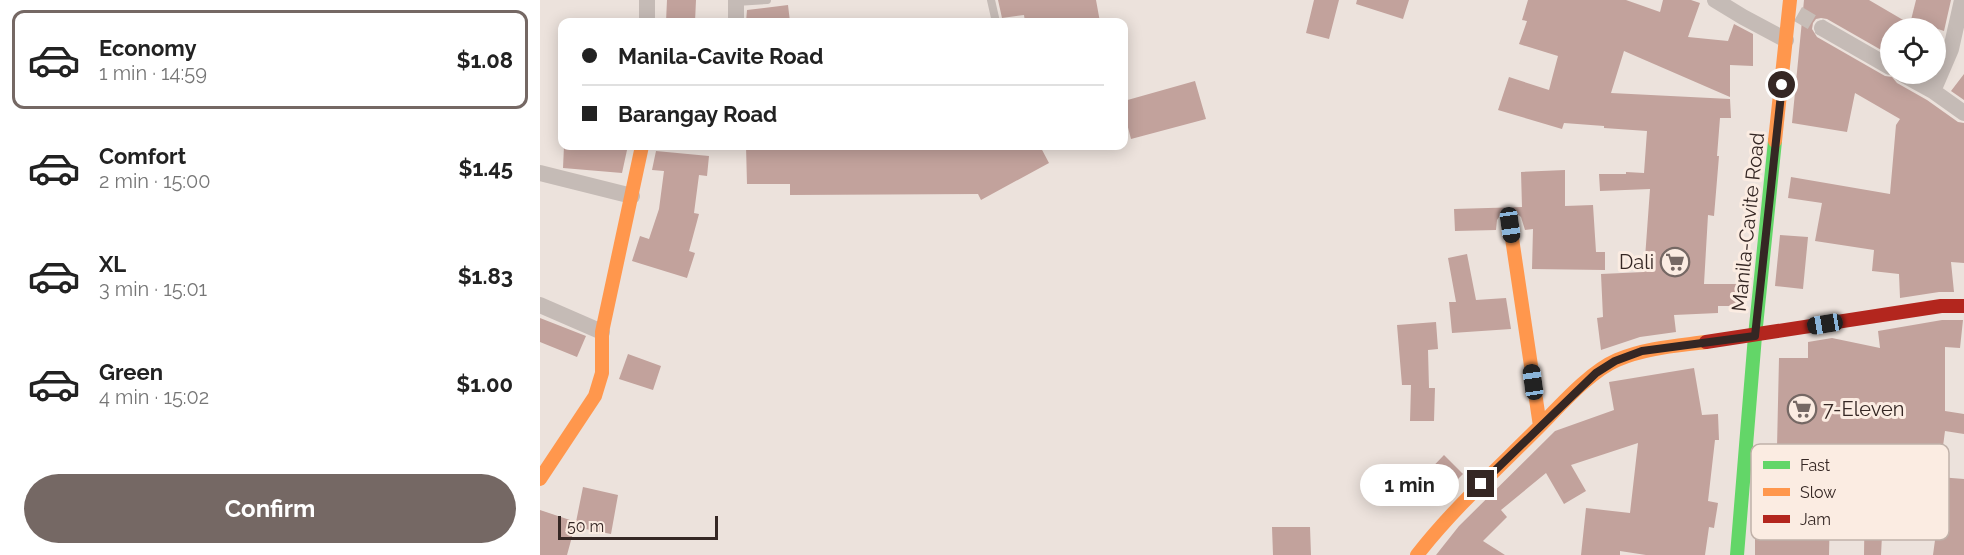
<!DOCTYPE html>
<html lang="en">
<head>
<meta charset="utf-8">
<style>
	body { margin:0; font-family:Raleway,sans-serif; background:#f6f6f6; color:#222; height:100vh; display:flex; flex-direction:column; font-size:22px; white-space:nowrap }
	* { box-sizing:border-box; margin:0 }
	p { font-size:20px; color:#767676 }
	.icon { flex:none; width:33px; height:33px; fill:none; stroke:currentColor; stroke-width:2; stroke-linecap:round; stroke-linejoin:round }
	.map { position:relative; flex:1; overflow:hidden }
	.sheet { display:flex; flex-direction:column; background:#fff; width:540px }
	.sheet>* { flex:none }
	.banner { position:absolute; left:18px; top:18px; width:570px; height:132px; border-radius:12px; box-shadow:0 3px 15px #0003; display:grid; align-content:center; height:132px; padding:0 24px; background:#fff }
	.controls { position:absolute; left:1340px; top:18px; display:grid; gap:12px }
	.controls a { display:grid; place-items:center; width:66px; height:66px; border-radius:50%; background:#fff; box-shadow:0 3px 15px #0003; font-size:30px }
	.scale { position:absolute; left:18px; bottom:15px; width:160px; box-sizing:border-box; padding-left:6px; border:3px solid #352724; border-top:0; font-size:16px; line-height:21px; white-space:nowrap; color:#352724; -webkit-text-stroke:4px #fbece2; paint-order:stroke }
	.end { position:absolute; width:27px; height:27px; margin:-14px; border:8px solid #352724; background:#fff; box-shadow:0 0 0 3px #fff }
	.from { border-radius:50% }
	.bubble { position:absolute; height:42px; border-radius:21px; background:#fff; box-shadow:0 3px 15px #0003; font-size:20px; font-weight:700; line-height:42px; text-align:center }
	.car { position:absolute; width:18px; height:36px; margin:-18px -9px; border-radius:8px; box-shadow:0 0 4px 2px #0007; background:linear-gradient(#222 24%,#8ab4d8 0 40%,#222 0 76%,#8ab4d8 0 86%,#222 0) }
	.banner b { display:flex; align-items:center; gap:21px; height:57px; font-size:22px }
	.banner b+b { border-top:2px solid #e0e0e0 }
	.banner i { width:15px; height:15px; background:#222 }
	ul { padding:10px 0 0; list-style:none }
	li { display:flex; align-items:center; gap:18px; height:99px; margin:0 12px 9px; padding:0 12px; border:3px solid transparent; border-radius:12px }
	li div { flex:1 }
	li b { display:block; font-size:22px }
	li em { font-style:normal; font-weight:700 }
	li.on { border-color:#756864 }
	li>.icon { width:54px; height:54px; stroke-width:1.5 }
	.primary-button { display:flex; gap:12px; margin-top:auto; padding:12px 24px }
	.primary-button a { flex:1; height:69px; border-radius:36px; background:#756864; color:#fff; font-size:24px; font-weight:700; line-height:69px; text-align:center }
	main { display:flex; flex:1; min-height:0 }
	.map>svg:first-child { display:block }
	.building { fill:#c2a29c }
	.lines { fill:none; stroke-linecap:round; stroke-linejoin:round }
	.street-tunnel { stroke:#c7bdb7; stroke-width:16; stroke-dasharray:16 8; stroke-linecap:butt }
	.lane { stroke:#c5bbb6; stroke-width:8 }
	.street { stroke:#c5bbb6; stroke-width:16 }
	.fast { stroke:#63d668; stroke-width:14 }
	.slow { stroke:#ff974d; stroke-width:14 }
	.jam { stroke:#b3261e; stroke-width:14 }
	.route { stroke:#352724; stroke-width:8 }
	.labels { text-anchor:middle; stroke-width:6; stroke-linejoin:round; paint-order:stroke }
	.street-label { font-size:20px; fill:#352724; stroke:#fbece2 }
	.poi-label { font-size:20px; fill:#352724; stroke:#fbece2; text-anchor:end }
	.key { fill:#fbece2; stroke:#c0b1a9; stroke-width:1.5 }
	.key-label { font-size:16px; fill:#352724 }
</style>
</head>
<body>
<main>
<section class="sheet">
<ul>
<li class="on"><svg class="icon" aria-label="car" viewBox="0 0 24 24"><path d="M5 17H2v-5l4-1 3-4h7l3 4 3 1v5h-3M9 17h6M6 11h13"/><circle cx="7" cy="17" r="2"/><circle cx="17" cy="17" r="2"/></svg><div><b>Economy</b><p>1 min · 14:59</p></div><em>$1.08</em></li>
<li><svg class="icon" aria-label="car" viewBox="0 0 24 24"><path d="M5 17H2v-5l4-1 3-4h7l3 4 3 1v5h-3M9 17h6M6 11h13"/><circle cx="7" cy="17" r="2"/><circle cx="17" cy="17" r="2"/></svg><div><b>Comfort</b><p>2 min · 15:00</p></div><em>$1.45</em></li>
<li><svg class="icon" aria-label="car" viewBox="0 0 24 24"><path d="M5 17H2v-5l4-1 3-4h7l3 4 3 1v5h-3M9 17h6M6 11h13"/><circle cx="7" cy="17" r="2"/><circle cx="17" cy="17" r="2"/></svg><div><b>XL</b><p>3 min · 15:01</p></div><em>$1.83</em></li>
<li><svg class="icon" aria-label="car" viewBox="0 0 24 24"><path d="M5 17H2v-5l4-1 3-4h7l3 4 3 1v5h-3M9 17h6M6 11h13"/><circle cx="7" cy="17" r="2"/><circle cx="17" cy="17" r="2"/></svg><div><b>Green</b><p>4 min · 15:02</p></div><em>$1.00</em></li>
</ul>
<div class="primary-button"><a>Confirm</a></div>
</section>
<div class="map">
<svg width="1424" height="555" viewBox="0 0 1424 555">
	<rect width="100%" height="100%" fill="#ece2dc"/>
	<path class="building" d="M127,0h29l-1,22h-29z
		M458,0h98l4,22h-75l-1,-7 -22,3z
		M774,0h25l-10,39 -23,-6z
		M817,0h52l-6,19 -47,-15z
		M988,0h98l34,12 3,-12h28l9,3 -12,34 40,4 6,-17 19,10v32l-23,-1v32l-106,-46 -13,42 119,6 1,19h-11l-3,38h2l-5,60 -6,-1 -4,69h35v22h-21v7l-44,2 2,17 -36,5 -39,13 -4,-32 6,-1 -2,-43 43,-2 6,-83 -50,2 -1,-17h27v-2l18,1 3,-42 -43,-3v-2l-40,-3 -2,6 -64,-19 11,-33 40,13 9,-34 -39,-12 8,-23 -5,-1z
		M1264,0h65l41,24 6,-24h35l-7,31 -9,-3h-45v27l-63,-36 -6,-1 -5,1 -3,4 -1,6 5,8 68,39 7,1 5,6 30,17 31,22 6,1v140l-13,-1 3,30h-15l-39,6 -1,-24 -27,-3 2,-21 -59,-9 7,-38 -34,-5 3,-21 99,17 6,-69 4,-6 -45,-26 -8,39 -55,-9z
		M248,5l2,17h-44l1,-12z
		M1424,74v26l-13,-9z
		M655,81l11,38 -75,20 -7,-27v-11z
		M24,146l63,4 -5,23 -59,-5z
		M206,146h294l9,17 -68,37 -3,-6 -188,1v-11h-43z
		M116,151l53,5 -2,20 -8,-1 -5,38 5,1 -10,37 6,2 -8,25 -55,-17 8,-25 9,3 10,-30 5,-38 -12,-1z
		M1025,170v36l28,-1 3,47h9v18l-73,-1 1,-40 -8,1 -4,-13 -6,-5 -8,-1 -6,3 -4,6 -1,10 -41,1 -1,-22 68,-2 -1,-35z
		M1240,235l28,2 -5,52 -28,-3z
		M927,254l9,46 30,-2 5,31 -59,4 -3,-31h7l-8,-44z
		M0,318l46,18 -9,21 -37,-15z
		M1402,320h21l-3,28 -15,-1v64l19,3v20l-19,-3 -6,46 25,2v76h-31l5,-37 -55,-2 -2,39h-17l1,-68 -43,-3v-7l-48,-6 3,-24 2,-89h29v-16l24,-4 48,10 -2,-17z
		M896,322l2,27 -10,1 1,38h6l-1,33h-24l1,-36h-9l-5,-60z
		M88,354l33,12 -8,24 -34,-11z
		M1154,368l8,47 16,-1 1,26h-4l-7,61 10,2 -4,25 -5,-1 -4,28h-59l-26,-4v4h-39l5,-47 44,5 8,-70 -67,22 15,26 -22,13 -18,-31 -45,37 6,7 -24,24 22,14h-69l23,-29 96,-95 59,-21 -5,-28z
		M904,455l19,19 -24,24 -19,-18z
		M43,487l35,8 -7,39 -36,-7z
		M1215,509l75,3 -1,43h-74z
		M0,510l36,12 -9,33h-27z
		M732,527h38l1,28h-38z"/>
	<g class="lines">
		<path class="street-tunnel" d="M1258,14l24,14"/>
		<path class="lane" d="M451,0l5,22
			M196,2l31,-2"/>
		<path class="street" d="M1175,0l28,17 43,23
			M107,22v-22
			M196,22v-22
			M1282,28l68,39
			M1362,74l31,17 31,22
			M1393,91l18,-42 11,-49
			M0,173l92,23
			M0,305l62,27"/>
		<path class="fast" d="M1197,555l18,-219 20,-195"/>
		<path class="slow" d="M1235,141l15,-141
			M970,225l30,201
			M0,479l55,-83 7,-23v-41l40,-186
			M877,555c36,-46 79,-85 120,-126 22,-22 52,-57 80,-69 28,-12 59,-14 89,-18"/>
		<path class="jam" d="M1166,342l235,-36h23"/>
	</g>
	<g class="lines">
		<path class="route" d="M941,484l115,-111 19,-12 27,-10 113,-15 27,-251"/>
	</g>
	<defs>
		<g id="supermarket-ring" transform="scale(1.5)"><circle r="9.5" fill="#fbece2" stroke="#756864" stroke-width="1.5"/><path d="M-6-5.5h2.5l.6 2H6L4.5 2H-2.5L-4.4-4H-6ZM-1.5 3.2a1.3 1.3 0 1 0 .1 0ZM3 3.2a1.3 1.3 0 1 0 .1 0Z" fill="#756864"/></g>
	</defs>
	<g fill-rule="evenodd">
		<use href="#supermarket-ring" x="1135" y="262"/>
		<use href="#supermarket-ring" x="1262" y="409"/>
	</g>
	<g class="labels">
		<g class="street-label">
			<text transform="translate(1208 222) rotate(-84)" y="7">Manila-Cavite Road</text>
		</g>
		<g class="poi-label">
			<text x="1114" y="269">Dali</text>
			<text x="1283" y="416" text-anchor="start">7-Eleven</text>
		</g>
	</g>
	<rect x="1211" y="444" width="198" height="96" rx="9" class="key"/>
	<rect x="1223" y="461" width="27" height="8" fill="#63d668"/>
	<rect x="1223" y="488" width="27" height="8" fill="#ff974d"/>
	<rect x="1223" y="515" width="27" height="8" fill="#b3261e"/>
	<g class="key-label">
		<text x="1260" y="471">Fast</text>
		<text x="1260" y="498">Slow</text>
		<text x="1260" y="525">Jam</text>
	</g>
</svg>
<div class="controls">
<a><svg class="icon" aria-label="locate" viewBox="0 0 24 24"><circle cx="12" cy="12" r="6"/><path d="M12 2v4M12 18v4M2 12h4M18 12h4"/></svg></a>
</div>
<div class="scale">50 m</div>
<i class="end from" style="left:1242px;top:85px"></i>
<i class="end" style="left:941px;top:484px"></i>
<div class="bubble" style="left:820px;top:464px;width:99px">1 min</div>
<i class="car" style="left:970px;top:225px;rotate:172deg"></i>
<i class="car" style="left:1285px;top:324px;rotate:261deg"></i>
<i class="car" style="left:993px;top:382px;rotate:352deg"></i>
<div class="banner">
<b><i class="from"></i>Manila-Cavite Road</b>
<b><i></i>Barangay Road</b>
</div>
</div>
</main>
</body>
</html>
